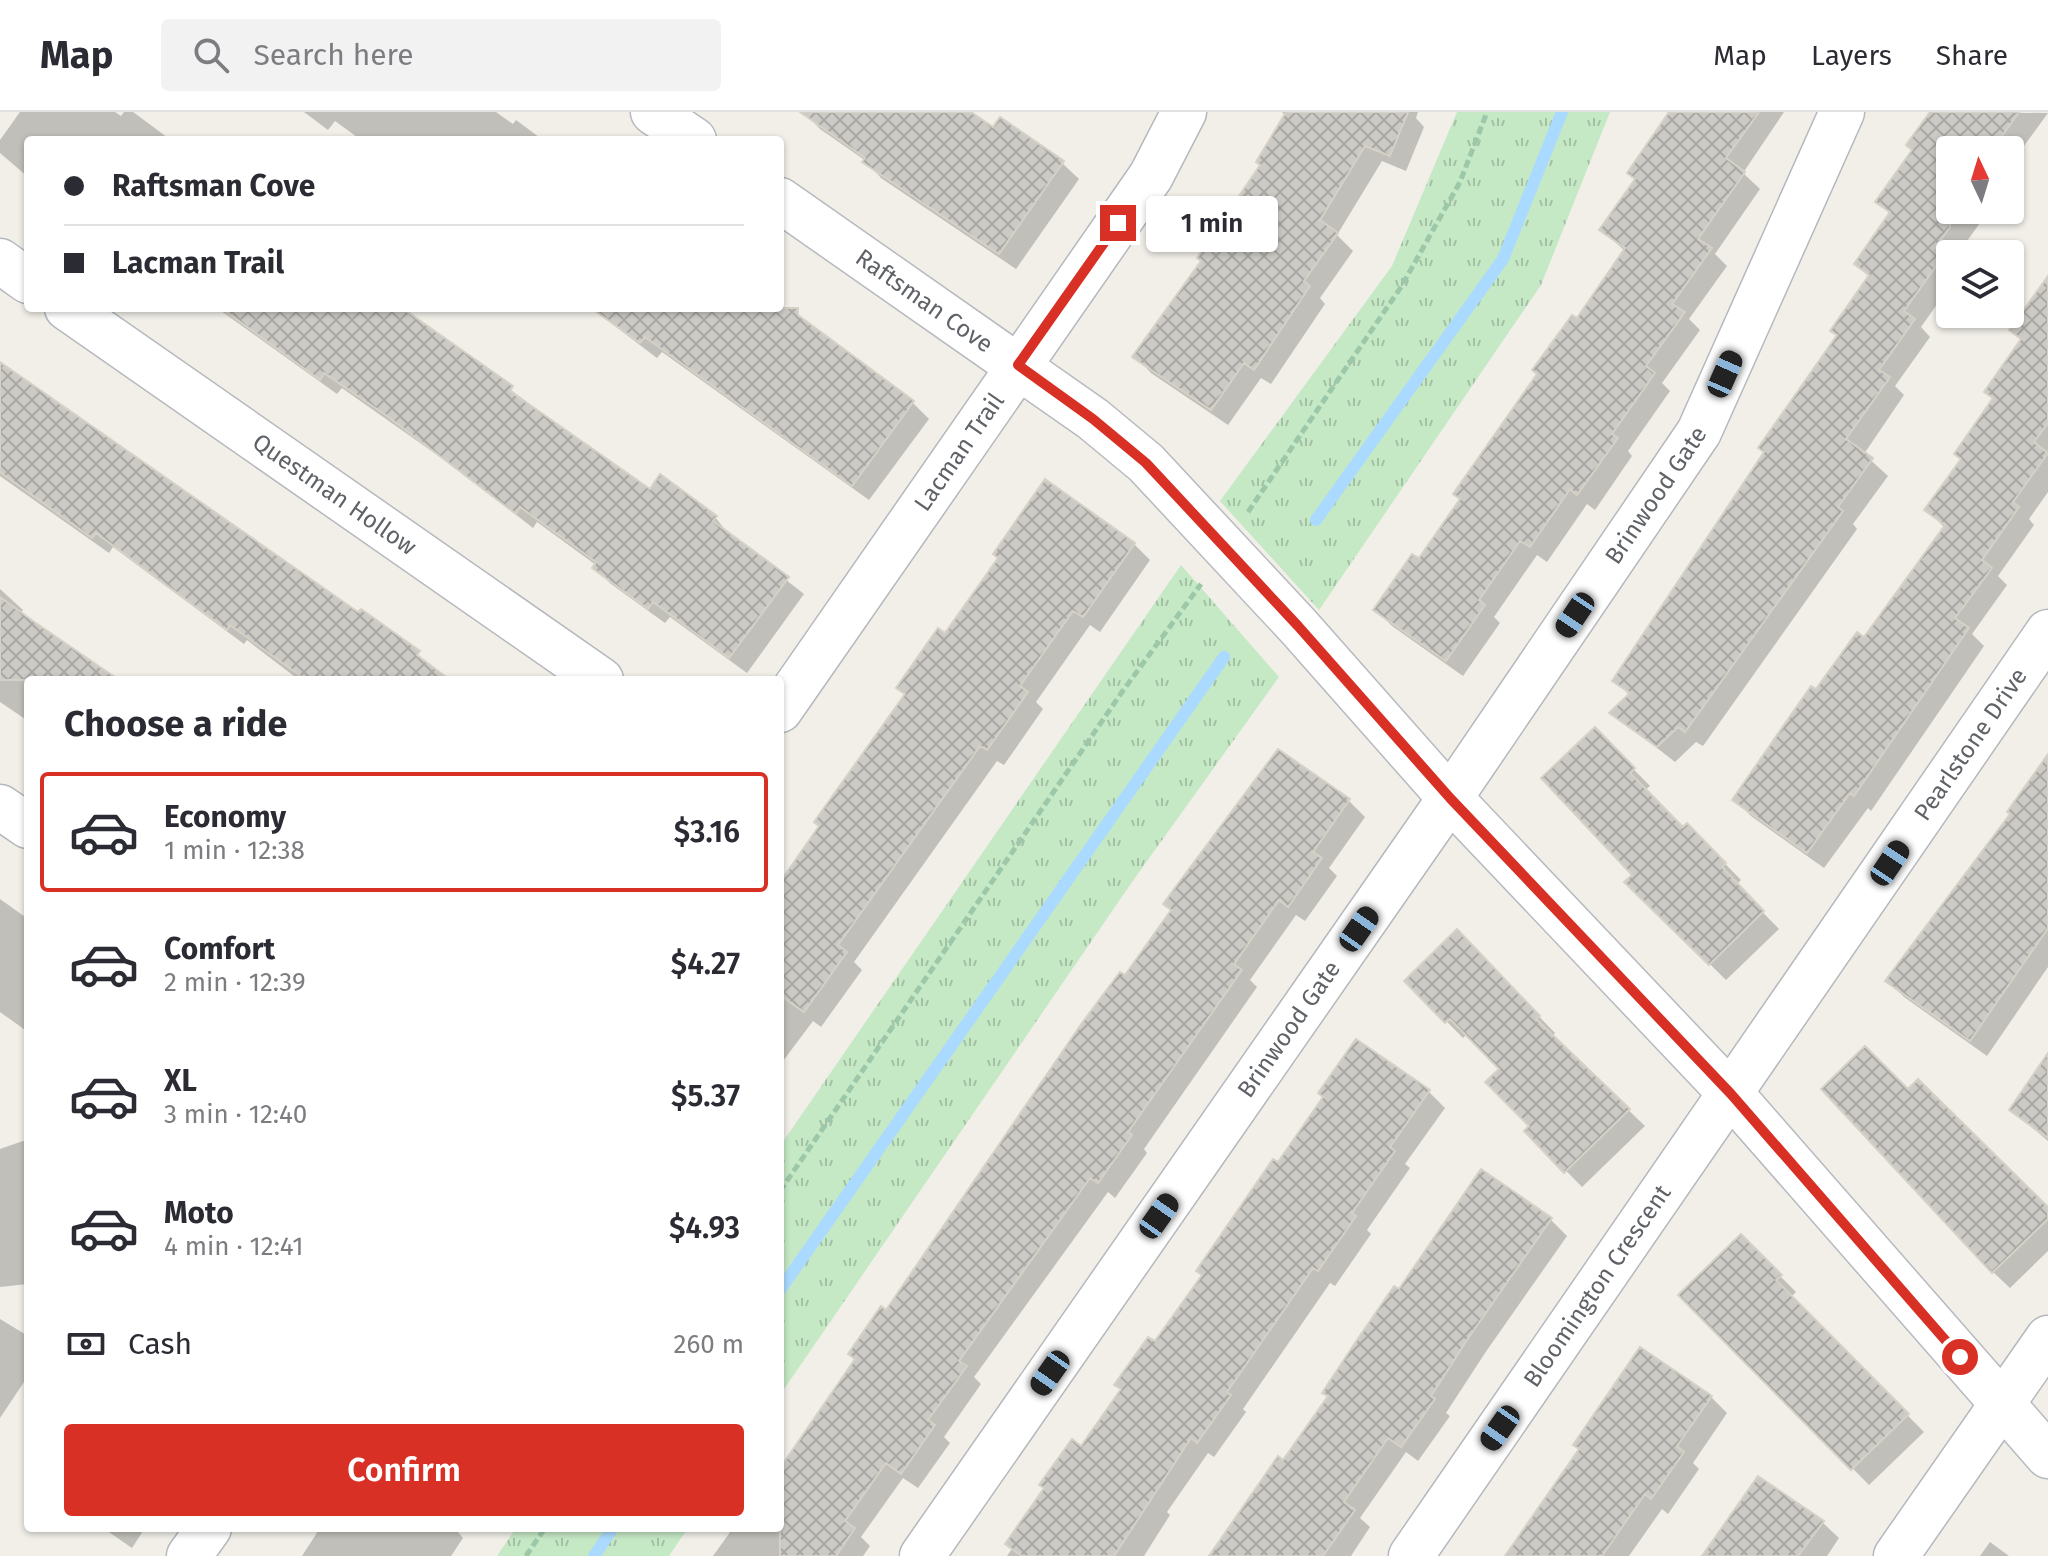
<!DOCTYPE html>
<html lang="en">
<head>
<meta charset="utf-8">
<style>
	body { margin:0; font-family:"Fira Sans",sans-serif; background:#f2f2f3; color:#2b2b33; height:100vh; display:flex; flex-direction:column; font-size:30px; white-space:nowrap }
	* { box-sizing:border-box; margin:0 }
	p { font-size:26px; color:#7c7c81 }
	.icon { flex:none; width:44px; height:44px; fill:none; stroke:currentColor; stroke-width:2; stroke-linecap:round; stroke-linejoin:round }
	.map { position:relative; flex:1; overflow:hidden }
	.side { position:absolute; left:24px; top:564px; width:760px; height:856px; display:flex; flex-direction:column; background:#fff; border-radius:8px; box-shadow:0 2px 6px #0004 }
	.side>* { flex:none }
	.guide { position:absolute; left:24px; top:24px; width:760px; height:176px; border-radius:8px; box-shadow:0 2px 6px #0004; display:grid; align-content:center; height:176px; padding:0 40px; background:#fff }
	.needle { width:52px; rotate:356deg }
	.controls { position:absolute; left:1936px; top:24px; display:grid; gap:16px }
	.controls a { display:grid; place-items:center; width:88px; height:88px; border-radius:8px; background:#fff; box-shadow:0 2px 6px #0004; font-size:40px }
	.end { position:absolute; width:36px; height:36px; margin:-18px; border:10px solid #d93025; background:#fff; box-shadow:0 0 0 4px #fff }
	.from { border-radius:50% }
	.bubble { position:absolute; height:56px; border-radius:8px; background:#fff; box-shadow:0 2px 6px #0004; font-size:26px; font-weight:600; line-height:56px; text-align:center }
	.car { position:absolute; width:24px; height:48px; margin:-24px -12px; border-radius:10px; box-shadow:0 0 6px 2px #0007; background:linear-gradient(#222 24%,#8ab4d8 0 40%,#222 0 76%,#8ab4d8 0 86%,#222 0) }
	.guide b { display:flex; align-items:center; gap:28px; height:76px; font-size:30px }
	.guide b+b { border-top:2px solid #e1e1e2 }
	.guide i { width:20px; height:20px; background:#2b2b33 }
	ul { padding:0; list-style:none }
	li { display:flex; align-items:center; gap:24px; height:120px; margin:0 16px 12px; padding:0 24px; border:4px solid transparent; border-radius:8px }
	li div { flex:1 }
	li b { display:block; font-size:30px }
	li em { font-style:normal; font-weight:600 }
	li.current { border-color:#d93025 }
	li>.icon { width:72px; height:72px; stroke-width:1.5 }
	h2 { padding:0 40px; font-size:36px; line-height:96px }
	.pay { display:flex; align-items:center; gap:20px; height:88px; padding:0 40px; font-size:30px }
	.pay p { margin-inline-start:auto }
	.action { display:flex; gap:16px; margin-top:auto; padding:16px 40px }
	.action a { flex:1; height:92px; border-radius:8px; background:#d93025; color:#fff; font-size:32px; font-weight:600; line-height:92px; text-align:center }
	header { display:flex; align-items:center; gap:48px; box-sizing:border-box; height:112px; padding:0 40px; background:#fff; border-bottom:2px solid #e1e1e2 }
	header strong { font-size:38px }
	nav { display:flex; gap:44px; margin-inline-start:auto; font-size:28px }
	.search { width:560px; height:72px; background:#f2f2f3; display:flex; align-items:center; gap:20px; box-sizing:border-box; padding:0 28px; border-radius:8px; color:#7c7c81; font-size:30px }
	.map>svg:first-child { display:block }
	.grass { fill:url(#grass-tufts) }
	.shadow { fill:#0003 }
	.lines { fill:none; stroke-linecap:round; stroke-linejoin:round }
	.stream { stroke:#aadaff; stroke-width:12 }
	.building { fill:url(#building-cross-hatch); stroke:#d6d1c6; stroke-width:2 }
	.street-casing { stroke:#b5b8bc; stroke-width:47 }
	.secondary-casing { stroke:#b6babf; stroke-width:47 }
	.path { stroke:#9cc7a9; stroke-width:5; stroke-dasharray:8 4; stroke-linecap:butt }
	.street { stroke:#fff; stroke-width:44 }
	.secondary { stroke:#fff; stroke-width:44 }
	.route { stroke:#d93025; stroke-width:10 }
	.labels { text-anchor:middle; stroke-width:6; stroke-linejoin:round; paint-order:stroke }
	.street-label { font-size:24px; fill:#5f6368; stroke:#fff }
</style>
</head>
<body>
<header>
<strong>Map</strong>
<div class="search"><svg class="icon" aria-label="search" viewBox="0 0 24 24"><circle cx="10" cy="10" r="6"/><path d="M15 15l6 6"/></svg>Search here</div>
<nav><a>Map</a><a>Layers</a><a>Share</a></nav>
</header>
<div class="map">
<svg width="2048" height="1444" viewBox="0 0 2048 1444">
	<defs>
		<pattern id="grass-tufts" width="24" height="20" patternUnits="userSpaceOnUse" patternTransform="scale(2)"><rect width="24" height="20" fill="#c5e8c5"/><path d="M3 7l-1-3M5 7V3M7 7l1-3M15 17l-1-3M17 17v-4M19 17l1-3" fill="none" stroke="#a3c0a4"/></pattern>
		<pattern id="building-cross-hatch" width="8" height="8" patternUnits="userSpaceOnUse" patternTransform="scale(2)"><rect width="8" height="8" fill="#cccac5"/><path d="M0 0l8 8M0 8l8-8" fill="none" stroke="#a9a8a4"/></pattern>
	</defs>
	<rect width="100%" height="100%" fill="#f1efe8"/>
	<path class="grass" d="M1457,0h153l-69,173 -222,325 -99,-109 172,-235z
		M1181,453l98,112 -147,205 -352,513v-249z
		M516,1416h172l-19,28h-172z"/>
	<path class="shadow" d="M20,0h95l6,4 3,-4h9l38,28h-143v37l-28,-24v-13z
		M304,0h192l17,12 3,-4 27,20h-182l-26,-19 -7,9z
		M804,0h164l25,18 69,33 17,16 -63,90 -135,-91 -15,-17 -46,-32z
		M1282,0h136l-2,6 8,9 -18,44 -24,-10 -45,74 16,16 -33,47 5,6 -54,80 -10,-6 -33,47 -77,-52 -16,-17 68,-94 59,-96 24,-50z
		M1672,0h112l-41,61 17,16 -45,65 12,12 -38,53 11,11 -38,53 8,8 -42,60 4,5 -37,54 -8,-6 -40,58 -10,-7 -43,62 6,6 -37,53 -71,-50 -16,-16 43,-49 43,-61 164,-248 -24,-22 35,-50z
		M1933,0l115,1 -38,52v-15h-60v60h28l6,7 -26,37h-8v32l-29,41 9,10 -35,49 9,9 -40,59 24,22 -35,48 4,5 -154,217 -7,-4 -21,20 -63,-49 18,-17 -15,-16 151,-227 73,-117 31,-59 -14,-13 35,-49 -13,-13 36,-52z
		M2048,168v212l-19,27 5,6 -36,51 9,9 -35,49 12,12 -113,165 -3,-3 -44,60 -73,-52 -16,-16 81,-108 48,-53 81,-111 -18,-18 36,-50 32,-60 27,-59 -10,-11z
		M781,194l132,97 16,16 -60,81 -207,-148 -5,6 -66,-50h181l5,4z
		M217,196h182l251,184 65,25 15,19 74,58 -57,79 -77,-56 -5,6 -54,-39 -17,-17 2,-2 -59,-43 -4,6 -69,-54 -122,-86 -5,6z
		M0,250l83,63 3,-3 273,193 3,-4 88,69h-151l-52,-40 -3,4 -131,-97 -4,6 -109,-77z
		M1045,370l89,62 16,16 -50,72 -10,-7 -54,77 7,7 -39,56 -7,-4 -143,201 8,8 -41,57 -8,-6 -33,44v-180l126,-190 -7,-7 46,-52 55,-78z
		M0,477l23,21 -3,4 98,66h-90v41l-28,-19z
		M1595,618l55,56 -5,4 38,39 4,-4 54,55 -5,5 43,44 -53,51 -99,-98 8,-7z
		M1278,640l71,49 16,16 -36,51 8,8 -32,45 -9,-6 -46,65 7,7 -113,162 3,4 -32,45 -7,-6 -134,185 7,7 -37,53 6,6 -32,45 -15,-10 -42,59 9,9 -7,10h-150l20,-28h47v-56l107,-159 238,-335z
		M2048,645v210l-61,89 -83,-59 -16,-16 124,-167z
		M0,787l28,20v113l-28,-20z
		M1473,836l82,85 -3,4 93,89 -63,61 -55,-56 5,-5 -31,-57 -34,-35 -4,4 -56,-57z
		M2048,944v85l-37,-31z
		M1429,980l16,16 -40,56 5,4 -43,62 4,4 -36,52 -5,-3 -87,126 3,3 -32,45 -6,-4 -41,59 3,3 -26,41h-137l271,-391z
		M23,1029l5,4v139l-28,3v-138z
		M2048,1098v41l-38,37 -17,-16z
		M1550,1107l17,17 -82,117 -39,60 4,3 -32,45 -12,-9 -46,66 10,9 -19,29h-139l72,-93 115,-171z
		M1741,1125l55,55 -5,5 133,135 -55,53 -188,-190z
		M0,1207l28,17v40l-28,42z
		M1711,1285l16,16 -34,50 6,6 -31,45 -6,-5 -33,47h-121z
		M1822,1410l17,16 -12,18h-123z
		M103,1416h42l-13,20z
		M320,1416h141l-3,4 5,6 -12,18h-149z
		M1990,1430l19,14h-29z"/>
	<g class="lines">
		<path class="stream" d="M1316,408l187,-261 59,-147
			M780,1178l444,-633
			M594,1444l19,-28"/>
	</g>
	<path class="building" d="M800,0h171l22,15 7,-10 64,44 -65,93 -137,-92 3,-4z
		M1286,0h122l-18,44 -25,-10 -45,74 18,13 -34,48 6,5 -56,84 -10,-7 -33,47 -79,-53 69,-96 -4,-3 63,-93 -4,-3z
		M1669,0h90l-33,46 19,14 -47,67 14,9 -40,56 13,8 -39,54 9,7 -43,61 6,4 -41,57 -7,-6 -40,58 -10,-6 -41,59 6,5 -39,56 -73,-51 39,-56 7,4 41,-59 -7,-5 84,-120 -5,-4 40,-55 5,3 48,-70 -26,-18 36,-51 -8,-6z
		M1930,0h89l-27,38h-42v77l-15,21 9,7 -40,56 11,8 -36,51 11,7 -44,62 27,19 -35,49 5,4 -158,221 -7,-5 -21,20 -48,-34 21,-20 -18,-12 152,-229 -6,-4 79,-113 -7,-4 39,-56 -15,-11 36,-52 -15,-10 37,-52 -6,-5z
		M2048,164v147l-14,19 14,11 -35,49 6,5 -37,53 10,8 -37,50 14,10 -115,168 -4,-3 -43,60 -75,-53 79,-114 5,3 41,-57 7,5 81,-112 -21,-15 37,-51 -7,-5 39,-56 -9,-6 37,-53 -12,-9z
		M221,196h181l111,78 -3,5 140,98 10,-15 57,42 -4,5 76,56 -60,81 -76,-56 -5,7 -56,-41 4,-6 -76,-55 -4,7 -129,-98 -63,-43 -4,7z
		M591,196h207v7l116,86 -62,85 -207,-149 -5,6z
		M0,250l358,250 3,-3 59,42 -3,4 33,25h-144l-76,-55 -3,5 -131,-97 -4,5 -92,-66z
		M1045,367l90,64 -52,74 -10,-6 -53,75 8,6 -41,58 -7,-4 -142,199 9,7 -43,60 -24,-17v-113l39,-56 -5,-4 91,-128 -9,-6 42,-60 7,5 53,-75 -5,-4z
		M0,485l33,24 86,59h-119z
		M1595,615l40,41 -5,5 53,54 4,-4 39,40 -4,4 42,44 -55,54 -85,-83 8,-7 -91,-97z
		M1278,637l72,50 -37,53 9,6 -34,49 -9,-7 -45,64 8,6 -114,162 4,3 -34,48 -8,-5 -131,183 8,5 -39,54 7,5 -34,49 -15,-11 -41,58 10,7 -19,28h-56v-88l75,-109 -7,-5 33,-48 5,4 196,-287 38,-51 5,3 46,-65 -8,-6z
		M2048,642v174l-78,113 -85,-60 125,-167 -3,-2z
		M1457,817l83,87 -4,3 94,90 -66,64 -40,-42 5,-5 -44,-44 14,-13 -49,-50 -5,4 -41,-42z
		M1356,927l74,51 -40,57 5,4 -43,62 4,3 -38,55 -5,-3 -86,124 4,3 -34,48 -6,-5 -77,118h-92l-17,-12 39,-56 -5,-3 33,-46 9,7 40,-57 -7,-4 34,-48 7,4 47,-66 -6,-4 77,-112 5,3 45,-65 -5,-4z
		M1865,934l43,43 10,-10 130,128v12l-56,54 -171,-184z
		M2048,941v85l-39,-28z
		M1481,1057l71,49 -83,119 -38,59 4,3 -34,48 -13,-9 -44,64 11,8 -32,46h-114l69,-100 5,4 45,-64 -6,-3 35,-53 37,-54 5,3z
		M1741,1122l41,41 -6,5 133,134 -58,56 -173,-175z
		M1640,1235l72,49 -35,50 7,6 -33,47 -6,-5 -43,62h-97l74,-107 -6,-4z
		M1758,1364l66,45 -26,35h-96z"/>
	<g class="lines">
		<g class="street-casing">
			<g id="street">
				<path d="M0,149l28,20"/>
				<path id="s1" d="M67,196l534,372"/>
				<path id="s2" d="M780,598l371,-534 33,-64"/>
				<path d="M0,695l28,19"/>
				<path d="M189,1444l20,-28"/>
				<path id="s3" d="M922,1444l528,-758 249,-366 143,-320"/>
				<path id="s4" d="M1411,1444l637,-924"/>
				<path d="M1896,1444l152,-218"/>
			</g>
		</g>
		<g class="secondary-casing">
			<g id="secondary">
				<path d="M653,0l41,28"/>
				<path id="s5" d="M780,88l313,219 53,44 152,163 152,172 281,296 317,362"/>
			</g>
		</g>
		<path class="path" d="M1248,400l153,-225 59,-105 27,-70
			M780,1079l342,-499 79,-108
			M526,1444l19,-28"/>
		<use href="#street" class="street"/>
		<use href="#secondary" class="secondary"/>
	</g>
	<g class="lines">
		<path class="route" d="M1118,111l-100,142 75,54 53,44 152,163 152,172 281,296 229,263"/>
	</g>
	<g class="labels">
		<g class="street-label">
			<text dy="8" stroke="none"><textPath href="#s5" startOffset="176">Raftsman Cove</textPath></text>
			<text dy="8" stroke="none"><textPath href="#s2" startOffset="314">Lacman Trail</textPath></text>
			<text dy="8" stroke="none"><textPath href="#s1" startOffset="326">Questman Hollow</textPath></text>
			<text dy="8" stroke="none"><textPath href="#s3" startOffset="1290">Brinwood Gate</textPath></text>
			<text dy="8" stroke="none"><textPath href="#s4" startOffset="986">Pearlstone Drive</textPath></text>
			<text dy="8" stroke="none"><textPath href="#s3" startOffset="642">Brinwood Gate</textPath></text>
			<text dy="8" stroke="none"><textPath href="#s4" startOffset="328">Bloomington Crescent</textPath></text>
		</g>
	</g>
</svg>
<div class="controls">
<a><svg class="needle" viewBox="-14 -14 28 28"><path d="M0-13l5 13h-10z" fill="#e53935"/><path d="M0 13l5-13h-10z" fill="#7c7c81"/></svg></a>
<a><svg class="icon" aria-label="layers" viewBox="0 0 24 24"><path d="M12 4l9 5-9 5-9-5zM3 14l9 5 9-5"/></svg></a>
</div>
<i class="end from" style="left:1960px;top:1245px"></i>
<i class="end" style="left:1118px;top:111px"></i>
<div class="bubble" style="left:1146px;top:84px;width:132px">1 min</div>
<i class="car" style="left:1725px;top:262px;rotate:24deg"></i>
<i class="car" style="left:1575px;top:503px;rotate:214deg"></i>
<i class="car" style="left:1890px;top:751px;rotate:34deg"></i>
<i class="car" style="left:1359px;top:817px;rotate:35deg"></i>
<i class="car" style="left:1159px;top:1104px;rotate:35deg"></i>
<i class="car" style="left:1050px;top:1261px;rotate:215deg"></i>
<i class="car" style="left:1500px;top:1316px;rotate:215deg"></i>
<div class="guide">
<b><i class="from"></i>Raftsman Cove</b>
<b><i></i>Lacman Trail</b>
</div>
<section class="side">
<h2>Choose a ride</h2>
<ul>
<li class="current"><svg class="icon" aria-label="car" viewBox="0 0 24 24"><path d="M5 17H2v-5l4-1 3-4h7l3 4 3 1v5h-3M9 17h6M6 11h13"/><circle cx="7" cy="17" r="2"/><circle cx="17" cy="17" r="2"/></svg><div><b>Economy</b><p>1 min · 12:38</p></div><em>$3.16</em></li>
<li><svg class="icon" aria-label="car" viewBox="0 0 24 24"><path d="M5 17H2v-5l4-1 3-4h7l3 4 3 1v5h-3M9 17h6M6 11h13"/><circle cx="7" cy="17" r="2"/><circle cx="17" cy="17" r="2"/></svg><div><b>Comfort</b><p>2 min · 12:39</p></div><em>$4.27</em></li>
<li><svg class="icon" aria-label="car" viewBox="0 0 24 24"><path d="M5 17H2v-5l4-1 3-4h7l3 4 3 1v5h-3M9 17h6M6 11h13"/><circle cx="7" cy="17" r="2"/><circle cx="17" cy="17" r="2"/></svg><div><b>XL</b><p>3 min · 12:40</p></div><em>$5.37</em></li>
<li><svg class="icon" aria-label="car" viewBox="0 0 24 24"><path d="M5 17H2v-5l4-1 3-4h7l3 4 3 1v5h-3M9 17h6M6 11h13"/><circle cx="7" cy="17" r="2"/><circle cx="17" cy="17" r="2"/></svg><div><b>Moto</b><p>4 min · 12:41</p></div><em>$4.93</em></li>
</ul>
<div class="pay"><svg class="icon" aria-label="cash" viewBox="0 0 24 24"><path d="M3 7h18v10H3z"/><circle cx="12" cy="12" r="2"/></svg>Cash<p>260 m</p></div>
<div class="action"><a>Confirm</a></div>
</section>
</div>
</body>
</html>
